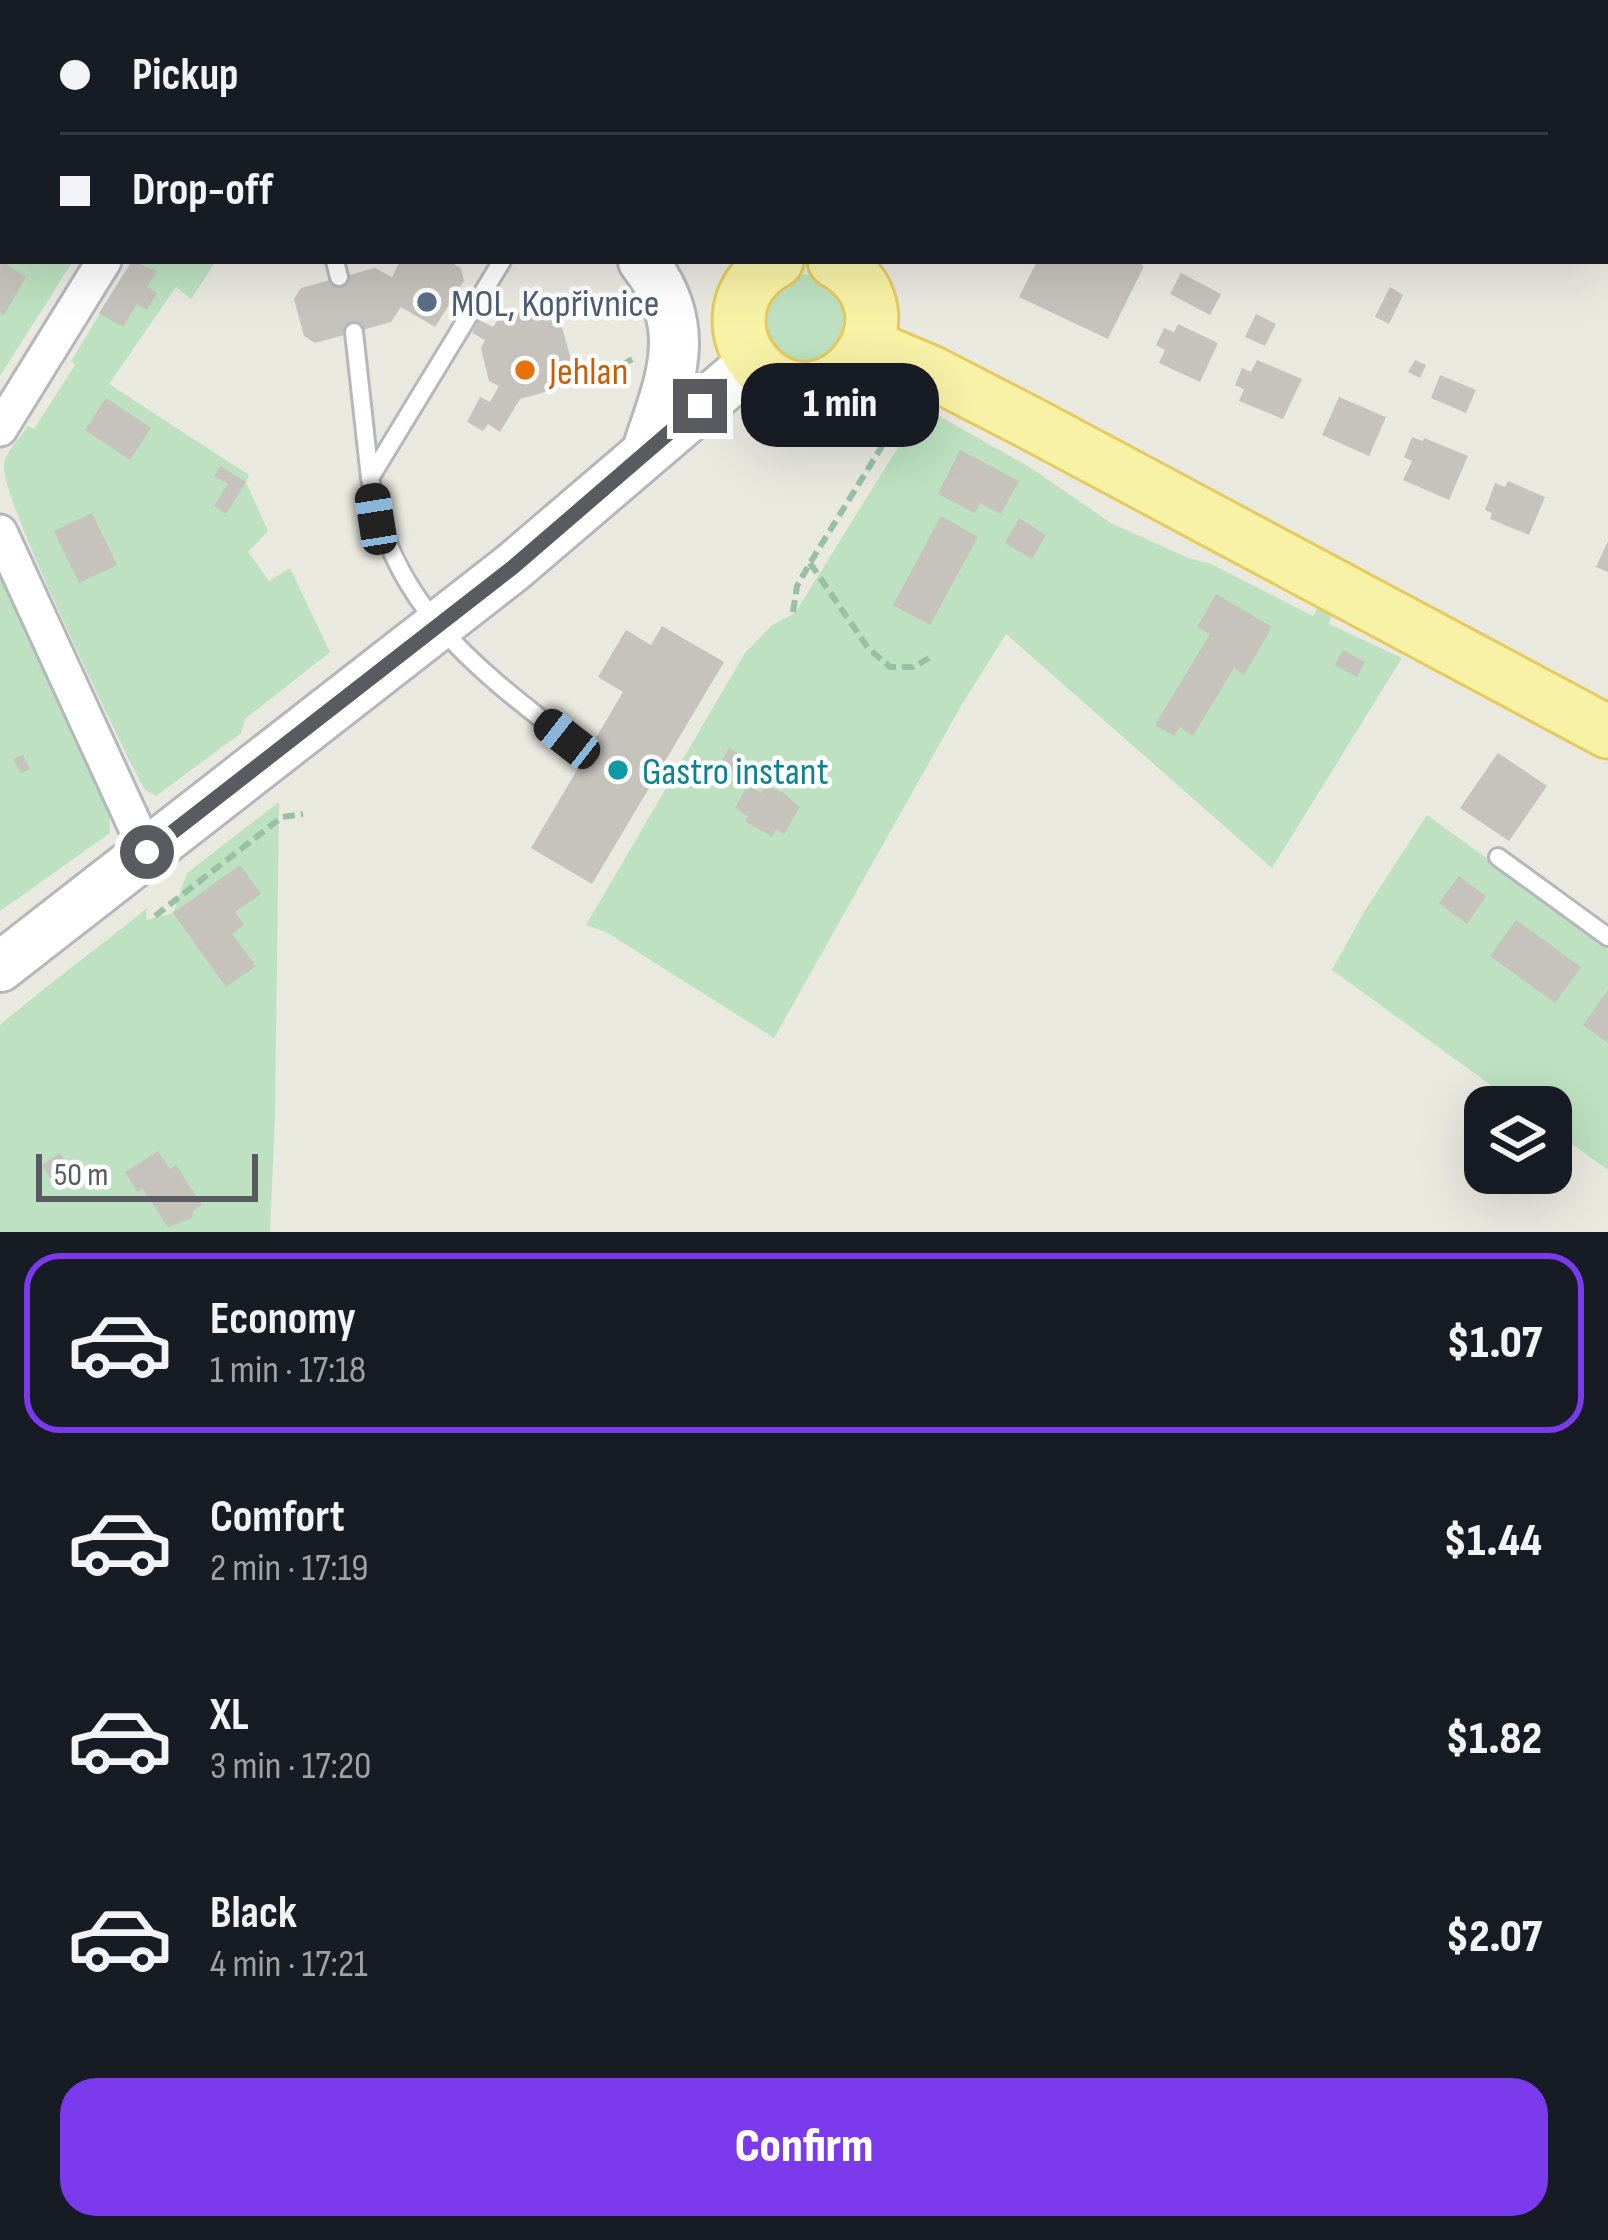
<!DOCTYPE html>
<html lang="en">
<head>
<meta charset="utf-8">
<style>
	body { margin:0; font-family:"Sofia Sans Condensed",sans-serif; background:#242831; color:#f1f3f6; height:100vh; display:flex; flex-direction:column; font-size:45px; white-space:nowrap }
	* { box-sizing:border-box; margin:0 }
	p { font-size:39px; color:#9ea1a6 }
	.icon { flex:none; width:66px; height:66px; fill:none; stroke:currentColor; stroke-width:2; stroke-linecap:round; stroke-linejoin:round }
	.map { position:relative; height:1232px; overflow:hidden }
	.drawer { display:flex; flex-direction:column; background:#171b24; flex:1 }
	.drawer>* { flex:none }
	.top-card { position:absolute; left:0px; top:0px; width:1608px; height:264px; box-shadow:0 12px 48px #0002; display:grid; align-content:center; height:264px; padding:0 60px; background:#171b24 }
	.controls { position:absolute; left:1464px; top:1086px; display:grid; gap:24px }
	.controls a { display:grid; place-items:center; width:108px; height:108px; border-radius:24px; background:#171b24; box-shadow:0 12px 48px #0002; font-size:60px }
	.scale { position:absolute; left:36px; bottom:30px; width:222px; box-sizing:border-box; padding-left:12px; border:6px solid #595b60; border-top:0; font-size:33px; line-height:42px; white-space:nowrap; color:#595b60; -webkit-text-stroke:9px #fff; paint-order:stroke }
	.end { position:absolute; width:54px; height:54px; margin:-27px; border:15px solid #595b60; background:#fff; box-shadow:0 0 0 6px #fff }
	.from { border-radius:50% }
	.bubble { position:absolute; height:84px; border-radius:36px; background:#171b24; box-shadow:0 12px 48px #0002; font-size:39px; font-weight:800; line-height:84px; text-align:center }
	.car { position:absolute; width:36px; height:72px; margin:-36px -18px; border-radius:15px; box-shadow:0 0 9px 3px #0007; background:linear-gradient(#222 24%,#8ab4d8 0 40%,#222 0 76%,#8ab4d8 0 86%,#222 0) }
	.top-card b { display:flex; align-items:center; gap:42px; height:114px; font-size:45px }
	.top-card b+b { border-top:3px solid #363941 }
	.top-card i { width:30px; height:30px; background:#f1f3f6 }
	ul { padding:21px 0 0; list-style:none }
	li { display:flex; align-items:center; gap:36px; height:180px; margin:0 24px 18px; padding:0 36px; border:6px solid transparent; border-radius:36px }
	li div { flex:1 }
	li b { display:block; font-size:45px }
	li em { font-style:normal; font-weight:800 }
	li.current { border-color:#7c3aed }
	li>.icon { width:108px; height:108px; stroke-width:1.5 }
	.cta { display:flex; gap:24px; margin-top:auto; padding:24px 60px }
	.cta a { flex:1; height:138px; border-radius:36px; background:#7c3aed; color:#fff; font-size:48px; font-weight:800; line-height:138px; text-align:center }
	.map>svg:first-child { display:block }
	.green { fill:#bde1c1 }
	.building { fill:#c6c3bd }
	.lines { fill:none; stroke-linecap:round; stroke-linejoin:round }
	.lane-casing { stroke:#b5b7bc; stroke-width:22 }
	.street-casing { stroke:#b5b7bc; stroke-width:39 }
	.secondary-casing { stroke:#b4b6bc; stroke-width:54 }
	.primary-casing { stroke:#e5cb5e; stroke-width:57 }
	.path { stroke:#98c0a7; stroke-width:6; stroke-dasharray:12 6; stroke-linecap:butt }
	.lane { stroke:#fff; stroke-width:16 }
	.street { stroke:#fff; stroke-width:33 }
	.secondary { stroke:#fff; stroke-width:48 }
	.primary { stroke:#f8f2a7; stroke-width:51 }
	.route { stroke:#595b60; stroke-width:15 }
	.service-dot { fill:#5c6f8a; stroke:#fff; stroke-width:4.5 }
	.food-dot { fill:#e8710a; stroke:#fff; stroke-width:4.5 }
	.culture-dot { fill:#0f9aa8; stroke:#fff; stroke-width:4.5 }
	.labels { text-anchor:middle; stroke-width:9; stroke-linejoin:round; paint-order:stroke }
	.service-label { font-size:39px; fill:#4e5e75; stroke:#fff; text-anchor:start }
	.food-label { font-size:39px; fill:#c56008; stroke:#fff; text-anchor:start }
	.culture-label { font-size:39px; fill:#0d838f; stroke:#fff; text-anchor:start }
</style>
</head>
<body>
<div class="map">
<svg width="1608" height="1232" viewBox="0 0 1608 1232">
	<rect width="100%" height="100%" fill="#eae9e0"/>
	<path class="green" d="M0,0l130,3h-127v258h70l-73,115z
		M132,261h84l-25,38 -15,-12 -67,97 140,91 -3,7 22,49 -20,21 21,29 21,-13 40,84 -85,67 -4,14 -85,63 -11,-6 -13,-24c-21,-45 -132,-269 -128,-301 1,-13 17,-28 24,-39l6,3 41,-64 -4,-4z
		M805,274l15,3 30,32 -11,43 -41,14 -27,-14 -11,-43 30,-32z
		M923,407l105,59 83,57 77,35 23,6 102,52 5,-9 14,7 -3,10 73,34 -130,210 -266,-234 -45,72 -187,332 -168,-106 -20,-7 159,-272 26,-27 24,-13z
		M0,569l109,236 1,28 -110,78z
		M279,802l-4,313 -5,117h-270v-207c48,-41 101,-79 147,-117l-1,12 27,-7 14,-40z
		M1427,815l181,131v224l-57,-41v-22h-30l-189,-137 32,-58z"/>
	<path class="building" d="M0,260l26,17 -22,38 -4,-2z
		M132,261l25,10 -10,16 10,6 -10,17 -10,-6 -14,23 -24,-14z
		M400,261h48l13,7 3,13 -29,46 -34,-20 -10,15 -76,21 -11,-7 -10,-37 7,-11 74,-20 17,9z
		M1037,261h98l9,5 -36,73 -89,-42z
		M1181,273l40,21 -11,21 -40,-21z
		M1390,287l13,8 -14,29 -14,-7z
		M532,309l30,18 9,32 -18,31 -33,9 -20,33 -12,-8 -5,7 -16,-9 13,-25 10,5 9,-16 -10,-5 -8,-33 4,-8 -13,-7 7,-13 14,7 6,-9z
		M1256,314l20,10 -11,22 -20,-9z
		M1178,324l40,19 -18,39 -41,-19 6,-13 -9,-5 8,-17 10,4z
		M1257,360l45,19 -19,40 -44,-18 5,-12 -9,-4 7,-17 9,4z
		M1415,360l11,5 -6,13 -12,-6z
		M1440,375l36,15 -10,23 -35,-15z
		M1339,397l47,20 -17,39 -47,-21z
		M106,398l45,30 -21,32 -45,-30z
		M1412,437l11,4 1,-3 44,18 -19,44 -46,-20 9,-19 -8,-4z
		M960,450l59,31 -18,33 -21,-11 -5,10 -37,-19z
		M220,466l26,16 -20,32 -12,-8 14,-22 -14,-8z
		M1508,481l37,16 -16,38 -39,-16 2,-6 -7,-3 10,-27 10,4z
		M92,513l25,52 -38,18 -25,-52z
		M941,516l37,21 -48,88 -37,-20z
		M1019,518l27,17 -14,24 -27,-16z
		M1608,541v31l-12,-5z
		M1216,594l56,33 -28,48 -10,-7 -41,68 -13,-9 -6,9 -19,-11 55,-91 -13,-7z
		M662,626l62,36 -132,222 -61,-36 92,-156 -25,-15 28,-47 25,15z
		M1343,650l22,12 -8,15 -22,-12z
		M729,748l15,9 -9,16 -15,-9z
		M1498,753l49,33 -38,55 -49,-33z
		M23,755l7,14 -9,4 -8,-14z
		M748,784l13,9 4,-7 17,6 18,15 -16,27 -8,-5 -4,8 -27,-16 3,-5 -13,-8z
		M240,865l21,29 -26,18 9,13 -12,9 24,32 -30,21 -53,-74z
		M1459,876l27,20 -19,28 -28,-21z
		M1516,920l65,47 -26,36 -65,-47z
		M1608,990v53l-25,-18z
		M158,1151l12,18 6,-4 26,40 -9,6 -1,7 -24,9 -25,-38 -6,3 -12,-20z
		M60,1153l12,19 -18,12 -12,-19z"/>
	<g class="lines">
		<g class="lane-casing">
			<path id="lane" d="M145,0l2,3
				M302,0l2,3
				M335,261l4,16
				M502,261l-132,217c20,125 103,188 197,261
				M354,332l16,146
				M1498,857l110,80"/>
		</g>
		<g class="street-casing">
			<path id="street" d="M1605,162l3,1
				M0,429l104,-168
				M0,532l147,320"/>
		</g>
		<g class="secondary-casing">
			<path id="secondary" d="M987,3l1,-3
				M643,261c53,68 27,119 3,192
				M0,967l512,-399 241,-206"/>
		</g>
		<g class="primary-casing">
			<path id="primary" d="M351,0l3,3
				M777,261c-22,12 -38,33 -38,60 0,19 9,37 23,50 70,62 163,-58 72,-110
				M867,345l64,27 99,51 578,309"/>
		</g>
		<path class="path" d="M215,3v-3
			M606,374l28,-16
			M810,563l58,85 22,19h23l16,-9
			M793,612l4,-26 13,-23 98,-159
			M155,916l127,-99 21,-3"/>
		<use href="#lane" class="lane"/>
		<use href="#street" class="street"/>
		<use href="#secondary" class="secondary"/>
		<use href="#primary" class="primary"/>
	</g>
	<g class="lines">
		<path class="route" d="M147,852l365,-284 188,-162"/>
	</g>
	<circle class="service-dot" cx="427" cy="302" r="12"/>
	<circle class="food-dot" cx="525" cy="370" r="12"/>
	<circle class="culture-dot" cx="618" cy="770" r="12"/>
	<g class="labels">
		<g class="service-label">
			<text x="451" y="316">MOL, Kopřivnice</text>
		</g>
		<g class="food-label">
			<text x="549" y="384">Jehlan</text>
		</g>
		<g class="culture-label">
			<text x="642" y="784">Gastro instant</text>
		</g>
	</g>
</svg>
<div class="controls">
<a><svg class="icon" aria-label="layers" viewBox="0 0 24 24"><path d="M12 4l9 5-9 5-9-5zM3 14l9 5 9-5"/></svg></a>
</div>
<div class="scale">50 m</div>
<i class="end from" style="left:147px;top:852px"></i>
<i class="end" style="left:700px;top:406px"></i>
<div class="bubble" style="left:741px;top:363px;width:198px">1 min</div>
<i class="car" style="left:376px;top:519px;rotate:351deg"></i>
<i class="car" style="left:567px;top:739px;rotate:308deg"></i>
<div class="top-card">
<b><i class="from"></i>Pickup</b>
<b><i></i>Drop-off</b>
</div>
</div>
<section class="drawer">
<ul>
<li class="current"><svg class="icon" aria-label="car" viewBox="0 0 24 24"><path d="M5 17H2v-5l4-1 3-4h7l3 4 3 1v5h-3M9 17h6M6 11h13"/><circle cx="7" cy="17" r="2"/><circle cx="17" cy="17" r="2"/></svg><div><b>Economy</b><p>1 min · 17:18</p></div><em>$1.07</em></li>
<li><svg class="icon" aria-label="car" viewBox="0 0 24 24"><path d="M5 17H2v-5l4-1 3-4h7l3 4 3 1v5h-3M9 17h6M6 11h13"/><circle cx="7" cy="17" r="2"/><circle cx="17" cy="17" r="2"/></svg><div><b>Comfort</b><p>2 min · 17:19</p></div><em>$1.44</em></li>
<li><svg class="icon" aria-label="car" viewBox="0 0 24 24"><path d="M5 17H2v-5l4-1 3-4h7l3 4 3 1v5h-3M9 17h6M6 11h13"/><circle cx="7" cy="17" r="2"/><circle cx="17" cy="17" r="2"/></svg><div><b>XL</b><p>3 min · 17:20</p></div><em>$1.82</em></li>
<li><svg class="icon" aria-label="car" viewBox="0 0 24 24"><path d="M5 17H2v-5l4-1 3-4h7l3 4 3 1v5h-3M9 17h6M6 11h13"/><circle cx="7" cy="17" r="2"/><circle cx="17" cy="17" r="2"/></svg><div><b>Black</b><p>4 min · 17:21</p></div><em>$2.07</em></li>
</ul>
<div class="cta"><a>Confirm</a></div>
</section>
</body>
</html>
